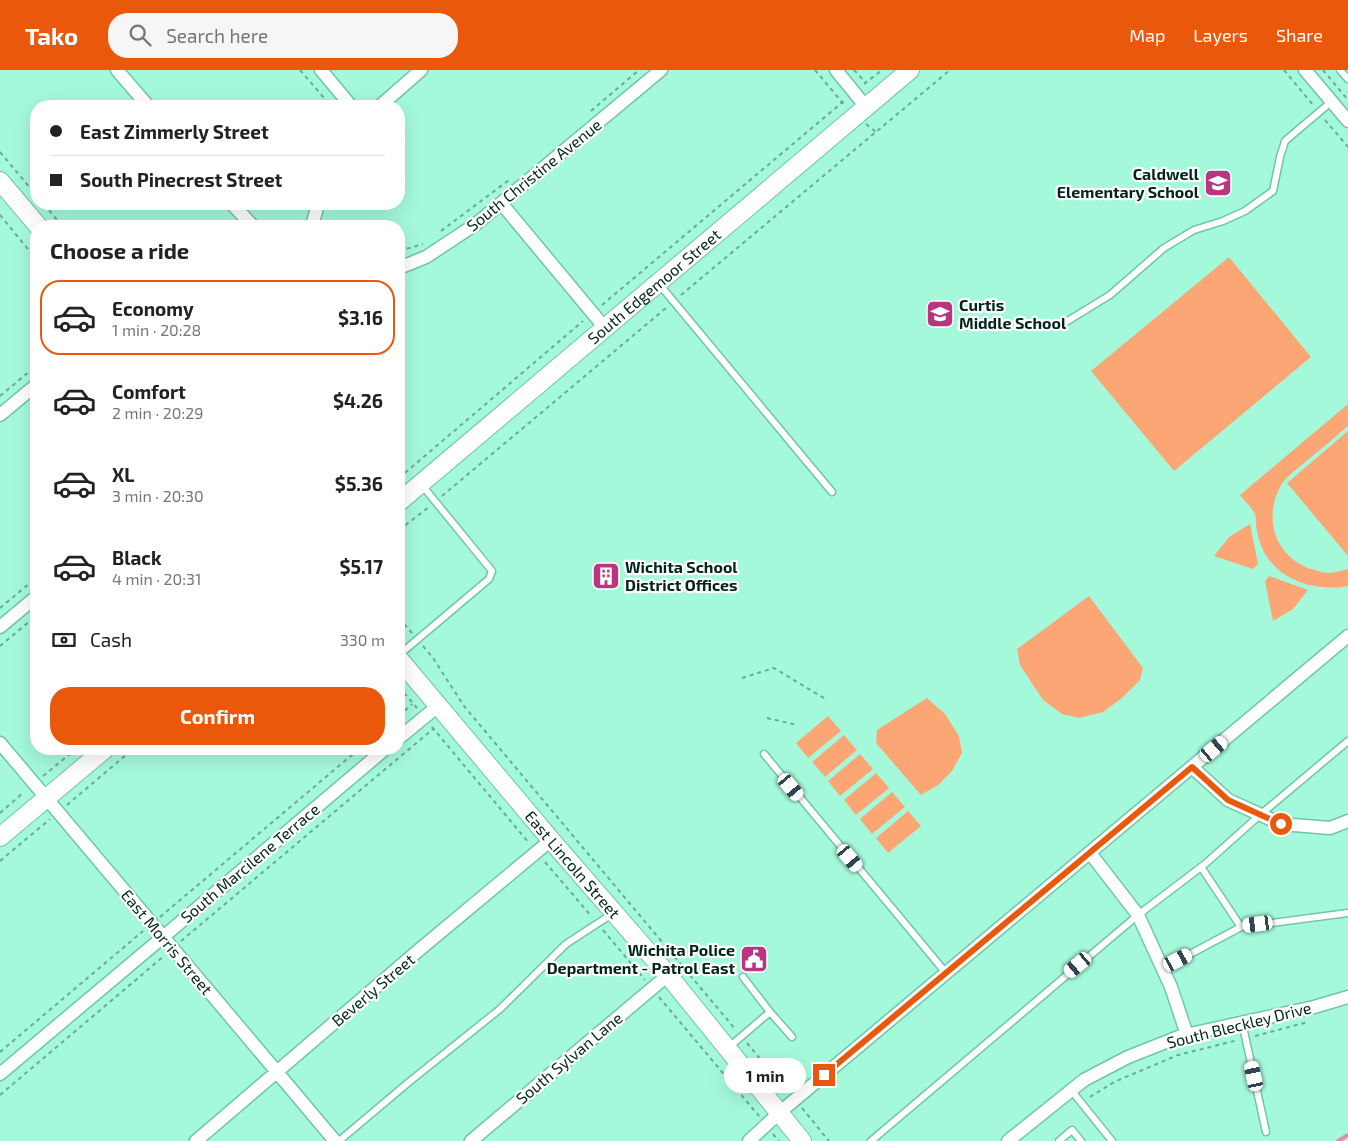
<!DOCTYPE html>
<html lang="en">
<head>
<meta charset="utf-8">
<style>
	body { margin:0; font-family:"Exo 2",sans-serif; background:#f6f6f6; color:#222; height:100vh; display:flex; flex-direction:column; font-size:19px; white-space:nowrap }
	* { box-sizing:border-box; margin:0 }
	p { font-size:16px; color:#767676 }
	.icon { flex:none; width:28px; height:28px; fill:none; stroke:currentColor; stroke-width:2; stroke-linecap:round; stroke-linejoin:round }
	.map { position:relative; flex:1; overflow:hidden }
	.panel { position:absolute; left:30px; top:150px; width:375px; height:535px; display:flex; flex-direction:column; background:#fff; border-radius:20px; box-shadow:0 5px 20px #0002 }
	.panel>* { flex:none }
	.hud { position:absolute; left:30px; top:30px; width:375px; height:110px; border-radius:20px; box-shadow:0 5px 20px #0002; display:grid; align-content:center; height:110px; padding:0 20px; background:#fff }
	.end { position:absolute; width:22px; height:22px; margin:-11px; border:6px solid #ea580c; background:#fff; box-shadow:0 0 0 2px #fff }
	.from { border-radius:50% }
	.bubble { position:absolute; height:35px; border-radius:18px; background:#fff; box-shadow:0 5px 20px #0002; font-size:16px; font-weight:700; line-height:35px; text-align:center }
	.car { position:absolute; width:15px; height:30px; margin:-15px -8px; border-radius:6px; box-shadow:0 0 4px 1px #0007; background:linear-gradient(#fff 24%,#345 0 40%,#fff 0 76%,#345 0 86%,#fff 0) }
	.hud b { display:flex; align-items:center; gap:18px; height:48px; font-size:19px }
	.hud b+b { border-top:1px solid #e0e0e0 }
	.hud i { width:12px; height:12px; background:#222 }
	ul { padding:0; list-style:none }
	li { display:flex; align-items:center; gap:15px; height:75px; margin:0 10px 8px; padding:0 10px; border:2px solid transparent; border-radius:20px }
	li div { flex:1 }
	li b { display:block; font-size:19px }
	li em { font-style:normal; font-weight:700 }
	li.active { border-color:#ea580c }
	li>.icon { width:45px; height:45px; stroke-width:1.5 }
	h2 { padding:0 20px; font-size:22px; line-height:60px }
	.pay { display:flex; align-items:center; gap:12px; height:55px; padding:0 20px; font-size:19px }
	.pay p { margin-inline-start:auto }
	.primary-button { display:flex; gap:10px; margin-top:auto; padding:10px 20px }
	.primary-button a { flex:1; height:58px; border-radius:20px; background:#ea580c; color:#fff; font-size:20px; font-weight:700; line-height:58px; text-align:center }
	header { display:flex; align-items:center; gap:30px; box-sizing:border-box; height:70px; padding:0 25px; background:#ea580c; color:#fff }
	header strong { font-size:24px }
	nav { display:flex; gap:28px; margin-inline-start:auto; font-size:18px }
	.search { width:350px; height:45px; background:#f6f6f6; display:flex; align-items:center; gap:12px; box-sizing:border-box; padding:0 18px; border-radius:20px; color:#767676; font-size:19px }
	.map>svg:first-child { display:block }
	.green { fill:#fda675 }
	.lines { fill:none; stroke-linecap:round; stroke-linejoin:round }
	.stream { stroke:#e688b6; stroke-width:4 }
	.lane-casing { stroke:#71c5a8; stroke-width:9 }
	.street-casing { stroke:#71c5a8; stroke-width:15 }
	.secondary-casing { stroke:#71c5a8; stroke-width:20 }
	.path { stroke:#68ab94; stroke-width:2; stroke-dasharray:4 4; stroke-linecap:butt }
	.lane { stroke:#fff; stroke-width:6 }
	.street { stroke:#fff; stroke-width:12 }
	.secondary { stroke:#fff; stroke-width:18 }
	.route { stroke:#ea580c; stroke-width:6 }
	.labels { text-anchor:middle; stroke-width:4.5; stroke-linejoin:round; paint-order:stroke }
	.poi-label { font-size:16px; font-weight:bold; fill:#00251a; stroke:#fff; text-anchor:end }
	.street-label { font-size:16px; fill:#00251a; stroke:#fff }
</style>
</head>
<body>
<header>
<strong>Tako</strong>
<div class="search"><svg class="icon" aria-label="search" viewBox="0 0 24 24"><circle cx="10" cy="10" r="6"/><path d="M15 15l6 6"/></svg>Search here</div>
<nav><a>Map</a><a>Layers</a><a>Share</a></nav>
</header>
<div class="map">
<svg width="1348" height="1071" viewBox="0 0 1348 1071">
	<rect width="100%" height="100%" fill="#a5f9db"/>
	<path class="green" d="M1229,187l82,100 -137,114 -83,-100z
		M1348,334v22c-15,13 -29,25 -44,37 -8,7 -20,15 -24,24 -17,33 -4,70 31,82 5,1 12,4 18,4 6,-1 13,-2 19,-4v17c-33,6 -71,-5 -86,-38 -3,-7 -5,-16 -6,-23 0,-3 0,-8 -1,-11 -3,-7 -11,-13 -15,-19z
		M1348,361v125l-61,-73z
		M1250,454l8,40 -5,5 -39,-13 15,-19z
		M1269,506l39,14 -15,19 -20,12 -8,-40z
		M1089,526l54,72 -3,12 -18,18 -19,14 -24,6 -17,-4 -19,-14 -23,-35 -3,-16z
		M927,628l18,16 14,22 3,17 -10,18 -14,14 -17,10 -45,-52 1,-13z
		M828,646l13,15 -33,27 -12,-15z
		M844,665l13,15 -32,27 -13,-15z
		M860,684l13,15 -33,27 -12,-15z
		M876,703l13,15 -33,27 -12,-15z
		M892,722l13,15 -33,27 -12,-15z
		M908,741l13,15 -33,27 -12,-15z"/>
	<g class="lines">
		<path class="stream" d="M1338,1071l10,-6"/>
		<g class="lane-casing">
			<path id="lane" d="M1340,0l8,9
				M659,214l173,208
				M1061,255l49,-30 54,-47 30,-18 29,-9 22,-10 28,-20 7,-34 5,-16 46,-39
				M399,585l90,-76 3,-8 -71,-87
				M764,684l182,219
				M1201,797l40,60
				M1162,899l79,-42 107,-14
				M743,907l27,35
				M1242,952l24,110
				M728,978l42,-36 22,25
				M1071,1020l41,51
				M339,1071l70,-59 91,-73 66,-65 46,-30
				M871,1071l267,-226 67,-51 55,-49 88,-74
				M1059,1071l13,-11 9,11"/>
		</g>
		<g class="street-casing">
			<path id="street" d="M117,0l31,36
				M321,0l30,36
				M836,0l30,37
				M1305,0l43,51
				M380,36l41,-36
				M501,133l104,125
				M232,134l21,22
				M312,156l6,-22
				M399,198l27,-11 50,-33 185,-154
				M0,345l36,-30
				M0,557l36,-30
				M399,668l39,-32
				M0,673l335,398
				M1192,697l36,33 53,24 49,4 18,-7
				M1090,783l48,62 33,72 16,48
				M0,1004l163,-137 222,-188
				M196,1071l223,-191 132,-110
				M471,1071l197,-166
				M749,1071l30,-28 569,-477
				M1008,1071l76,-61 44,-23 53,-21 133,-29 34,-10"/>
		</g>
		<g class="secondary-casing">
			<g id="secondary">
				<path d="M0,111l38,45"/>
				<path id="s1" d="M399,432l511,-432"/>
				<path id="s2" d="M399,589l152,181 117,135 134,166"/>
				<path d="M0,767l105,-88"/>
			</g>
		</g>
		<path class="path" d="M300,0l31,36
			M815,0l31,37
			M854,0l12,13
			M1284,0l29,35
			M1323,0l25,30
			M864,14l18,-14
			M591,41l48,-41
			M1325,50l23,27
			M866,54l10,8
			M0,82l36,43
			M44,134l18,22
			M0,145l36,44
			M441,161l68,-51
			M399,181l24,-7
			M681,225l269,-225
			M602,235l243,-205
			M0,326l36,-30
			M399,408l184,-157
			M442,426l224,-188
			M399,460l30,-23
			M0,538l36,-30
			M399,548l13,15
			M0,576l36,-30
			M423,576l10,12 31,48 272,324
			M742,608l32,-10 53,32
			M399,617l18,21
			M399,646l13,-12
			M767,648l30,7
			M432,657l97,116
			M43,706l33,-27
			M67,735l66,-56
			M0,743l24,-21
			M0,791l50,-42
			M545,792l47,55
			M160,847l199,-168
			M603,860l42,50
			M181,871l252,-212
			M659,927l100,119
			M1255,966l53,-14
			M747,973l40,48
			M0,982l143,-121
			M0,1025l164,-139
			M1090,1027l24,-15 64,-27 60,-15
			M802,1038l27,33
			M773,1064l6,7"/>
		<use href="#lane" class="lane"/>
		<use href="#street" class="street"/>
		<use href="#secondary" class="secondary"/>
	</g>
	<g class="lines">
		<path class="route" d="M824,1005l368,-308 36,33 53,24"/>
	</g>
	<defs>
		<g id="school-square" transform="scale(1.4375)"><rect x="-9" y="-9" width="18" height="18" rx="4" fill="#b8367f" stroke="#fff"/><path d="M0-5L7-2L0 1L-7-2ZM-4 1L0 2.5L4 1V4Q0 6-4 4Z" fill="#fff"/></g>
		<g id="building-square" transform="scale(1.4375)"><rect x="-9" y="-9" width="18" height="18" rx="4" fill="#b8367f" stroke="#fff"/><path d="M-4-6H4V6H1V3H-1V6H-4ZM-2.5-4.3h1.7v1.8h-1.7ZM.8-4.3h1.7v1.8H.8ZM-2.5-1h1.7V.8h-1.7ZM.8-1h1.7V.8H.8Z" fill="#fff"/></g>
		<g id="civic-square" transform="scale(1.4375)"><rect x="-9" y="-9" width="18" height="18" rx="4" fill="#b8367f" stroke="#fff"/><path d="M-.6-6.5H3V-4.5H.6V-3L4-1V1h2V6H-6V1h2V-1L-.6-3ZM-1.2 2.5V6h2.4V2.5Z" fill="#fff"/></g>
	</defs>
	<g fill-rule="evenodd">
		<use href="#school-square" x="1218" y="113"/>
		<use href="#school-square" x="940" y="244"/>
		<use href="#building-square" x="606" y="506"/>
		<use href="#civic-square" x="754" y="889"/>
	</g>
	<g class="labels">
		<g class="poi-label">
			<text x="1199" y="110">Caldwell<tspan x="1199" dy="18">Elementary School</tspan></text>
			<text x="959" y="241" text-anchor="start">Curtis<tspan x="959" dy="18">Middle School</tspan></text>
			<text x="625" y="503" text-anchor="start">Wichita School<tspan x="625" dy="18">District Offices</tspan></text>
			<text x="735" y="886">Wichita Police<tspan x="735" dy="18">Department - Patrol East</tspan></text>
		</g>
		<g class="street-label">
			<text transform="translate(534 105) rotate(-39)" y="6">South Christine Avenue</text>
			<text dy="6" stroke="none"><textPath href="#s1" startOffset="334">South Edgemoor Street</textPath></text>
			<text transform="translate(250 793) rotate(-40)" y="6">South Marcilene Terrace</text>
			<text dy="6" stroke="none"><textPath href="#s2" startOffset="269">East Lincoln Street</textPath></text>
			<text transform="translate(167 872) rotate(50)" y="6">East Morris Street</text>
			<text transform="translate(373 920) rotate(-40)" y="6">Beverly Street</text>
			<text transform="translate(1239 955) rotate(-14)" y="6">South Bleckley Drive</text>
			<text transform="translate(569 988) rotate(-40)" y="6">South Sylvan Lane</text>
		</g>
	</g>
</svg>
<i class="end from" style="left:1281px;top:754px"></i>
<i class="end" style="left:824px;top:1005px"></i>
<div class="bubble" style="left:724px;top:988px;width:82px">1 min</div>
<i class="car" style="left:1214px;top:679px;rotate:50deg"></i>
<i class="car" style="left:791px;top:717px;rotate:140deg"></i>
<i class="car" style="left:850px;top:788px;rotate:140deg"></i>
<i class="car" style="left:1258px;top:854px;rotate:263deg"></i>
<i class="car" style="left:1178px;top:890px;rotate:62deg"></i>
<i class="car" style="left:1078px;top:895px;rotate:230deg"></i>
<i class="car" style="left:1254px;top:1006px;rotate:348deg"></i>
<div class="hud">
<b><i class="from"></i>East Zimmerly Street</b>
<b><i></i>South Pinecrest Street</b>
</div>
<section class="panel">
<h2>Choose a ride</h2>
<ul>
<li class="active"><svg class="icon" aria-label="car" viewBox="0 0 24 24"><path d="M5 17H2v-5l4-1 3-4h7l3 4 3 1v5h-3M9 17h6M6 11h13"/><circle cx="7" cy="17" r="2"/><circle cx="17" cy="17" r="2"/></svg><div><b>Economy</b><p>1 min · 20:28</p></div><em>$3.16</em></li>
<li><svg class="icon" aria-label="car" viewBox="0 0 24 24"><path d="M5 17H2v-5l4-1 3-4h7l3 4 3 1v5h-3M9 17h6M6 11h13"/><circle cx="7" cy="17" r="2"/><circle cx="17" cy="17" r="2"/></svg><div><b>Comfort</b><p>2 min · 20:29</p></div><em>$4.26</em></li>
<li><svg class="icon" aria-label="car" viewBox="0 0 24 24"><path d="M5 17H2v-5l4-1 3-4h7l3 4 3 1v5h-3M9 17h6M6 11h13"/><circle cx="7" cy="17" r="2"/><circle cx="17" cy="17" r="2"/></svg><div><b>XL</b><p>3 min · 20:30</p></div><em>$5.36</em></li>
<li><svg class="icon" aria-label="car" viewBox="0 0 24 24"><path d="M5 17H2v-5l4-1 3-4h7l3 4 3 1v5h-3M9 17h6M6 11h13"/><circle cx="7" cy="17" r="2"/><circle cx="17" cy="17" r="2"/></svg><div><b>Black</b><p>4 min · 20:31</p></div><em>$5.17</em></li>
</ul>
<div class="pay"><svg class="icon" aria-label="cash" viewBox="0 0 24 24"><path d="M3 7h18v10H3z"/><circle cx="12" cy="12" r="2"/></svg>Cash<p>330 m</p></div>
<div class="primary-button"><a>Confirm</a></div>
</section>
</div>
</body>
</html>
